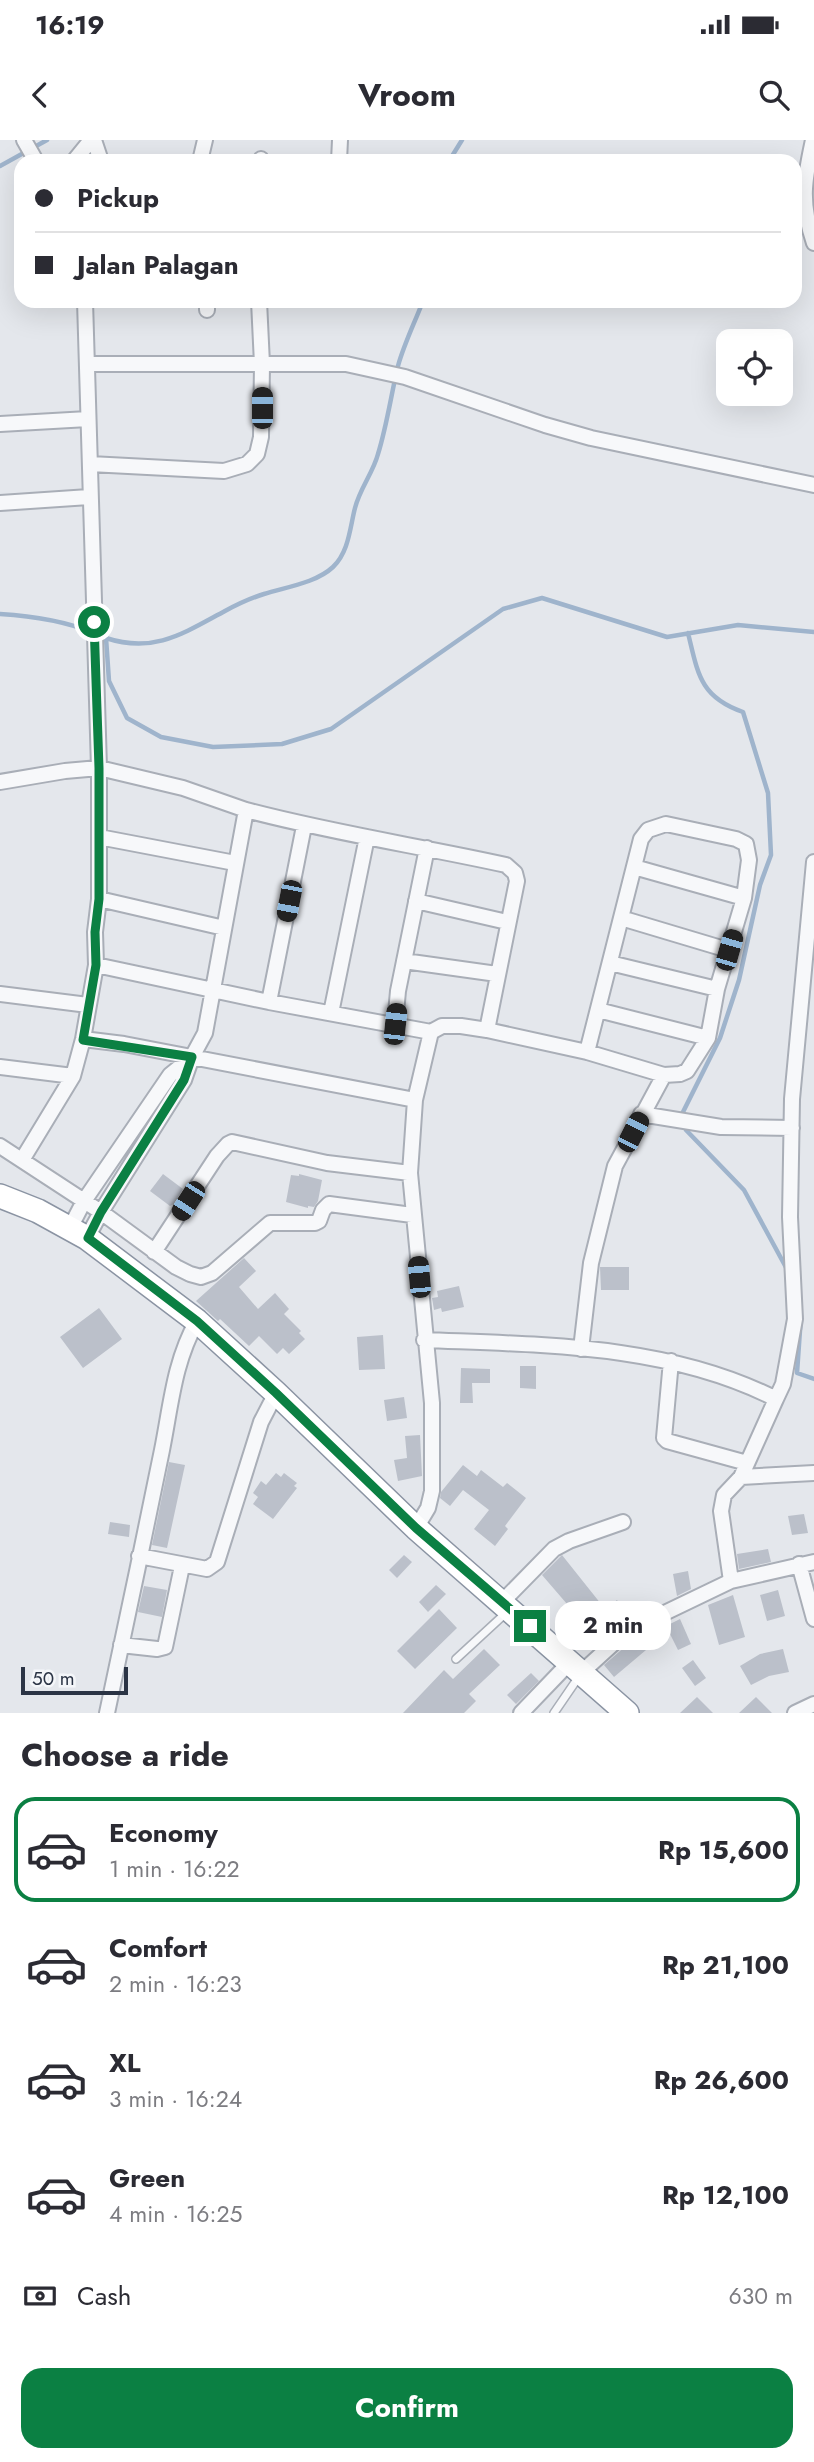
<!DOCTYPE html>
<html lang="en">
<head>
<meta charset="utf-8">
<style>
	body { margin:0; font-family:Jost,sans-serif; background:#f2f2f3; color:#2b2b33; height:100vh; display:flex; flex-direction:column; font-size:26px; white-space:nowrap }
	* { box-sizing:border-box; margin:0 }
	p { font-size:23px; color:#7c7c81 }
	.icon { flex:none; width:38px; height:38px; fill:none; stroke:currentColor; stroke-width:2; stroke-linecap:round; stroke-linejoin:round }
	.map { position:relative; height:1573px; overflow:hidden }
	.drawer { display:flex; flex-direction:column; background:#fff; flex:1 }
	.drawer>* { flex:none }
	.guide { position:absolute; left:14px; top:14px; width:788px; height:154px; border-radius:21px; box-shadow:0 7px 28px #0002; display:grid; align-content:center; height:154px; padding:0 21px; background:#fff }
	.tools { position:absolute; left:716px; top:189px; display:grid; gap:14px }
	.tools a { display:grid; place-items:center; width:77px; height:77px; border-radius:14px; background:#fff; box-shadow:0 7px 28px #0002; font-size:35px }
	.scale { position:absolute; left:21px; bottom:18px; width:107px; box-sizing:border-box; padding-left:7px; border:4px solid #2b3445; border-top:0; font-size:19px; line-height:24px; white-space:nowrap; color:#2b3445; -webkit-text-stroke:5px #f4f6f9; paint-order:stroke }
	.end { position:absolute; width:32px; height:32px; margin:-16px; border:9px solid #0b8043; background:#fff; box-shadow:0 0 0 4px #fff }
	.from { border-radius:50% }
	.bubble { position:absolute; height:49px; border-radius:21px; background:#fff; box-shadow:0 7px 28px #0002; font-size:23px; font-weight:700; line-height:49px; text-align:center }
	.car { position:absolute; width:21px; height:42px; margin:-21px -10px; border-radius:9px; box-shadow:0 0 5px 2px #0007; background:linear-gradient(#222 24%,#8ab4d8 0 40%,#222 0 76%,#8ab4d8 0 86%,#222 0) }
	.guide b { display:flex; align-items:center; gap:24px; height:66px; font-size:26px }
	.guide b+b { border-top:2px solid #e1e1e2 }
	.guide i { width:18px; height:18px; background:#2b2b33 }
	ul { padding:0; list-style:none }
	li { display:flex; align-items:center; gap:21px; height:105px; margin:0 14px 10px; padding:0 7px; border:4px solid transparent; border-radius:21px }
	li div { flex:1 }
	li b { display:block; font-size:26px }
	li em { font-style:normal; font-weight:700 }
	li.selected { border-color:#0b8043 }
	li>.icon { width:63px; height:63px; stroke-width:1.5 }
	h2 { padding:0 21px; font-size:32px; line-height:84px }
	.pay { display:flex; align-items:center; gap:18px; height:77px; padding:0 21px; font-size:26px }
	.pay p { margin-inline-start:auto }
	.primary-button { display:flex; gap:14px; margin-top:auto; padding:14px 21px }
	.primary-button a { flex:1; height:80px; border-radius:21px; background:#0b8043; color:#fff; font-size:28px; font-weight:700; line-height:80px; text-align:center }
	.status { display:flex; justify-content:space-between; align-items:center; height:49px; padding:0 35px; background:#fff; direction:ltr }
	.status svg { height:19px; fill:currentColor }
	header { display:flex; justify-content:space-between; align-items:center; height:91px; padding:0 21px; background:#fff; font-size:32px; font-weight:700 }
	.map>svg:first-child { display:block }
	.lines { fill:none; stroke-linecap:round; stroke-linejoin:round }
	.stream { stroke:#9fb4cc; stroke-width:4.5 }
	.building { fill:#bbc0ca }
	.service-casing { stroke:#a9aeb7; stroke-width:10 }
	.minor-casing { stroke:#a9aeb7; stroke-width:18 }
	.trunk-casing { stroke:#8b94a3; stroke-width:26 }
	.service { stroke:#f7f8fa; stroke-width:7 }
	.minor { stroke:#f7f8fa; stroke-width:14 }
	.trunk { stroke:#fff; stroke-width:23 }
	.route { stroke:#0b8043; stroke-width:9 }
</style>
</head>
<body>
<div class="status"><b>16:19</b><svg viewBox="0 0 49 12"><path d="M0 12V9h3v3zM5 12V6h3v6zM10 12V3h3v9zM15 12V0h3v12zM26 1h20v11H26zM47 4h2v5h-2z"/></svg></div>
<header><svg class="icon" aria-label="back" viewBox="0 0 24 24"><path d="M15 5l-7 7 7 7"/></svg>Vroom<svg class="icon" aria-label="search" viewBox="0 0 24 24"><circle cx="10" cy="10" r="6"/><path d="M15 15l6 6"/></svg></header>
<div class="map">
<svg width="814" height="1573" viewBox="0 0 814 1573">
	<rect width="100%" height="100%" fill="#e4e7ec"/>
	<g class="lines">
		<path class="stream" d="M449,21l13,-21
			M0,26l47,-26
			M0,474c31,2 62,6 91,18
			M106,498l3,43 18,37 34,19 52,10 69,-3 49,-15 172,-120 39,-11 125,39 71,-12 76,7
			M106,498c48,16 78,-5 119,-27 13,-7 26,-13 39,-17 22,-7 52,-11 69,-27 16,-15 17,-40 22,-59 5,-20 18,-35 23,-54 9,-29 13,-59 20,-88 6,-22 17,-44 25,-65
			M684,977l-1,-5 37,-74 19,-58 21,-95 11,-30 -3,-62 -25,-81c-43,-15 -45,-38 -55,-79
			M685,985l1,5 58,60 44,81
			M801,1176l-4,57 17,6"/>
	</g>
	<path class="building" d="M163,1034l20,15 -9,15 -4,2 -20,-15z
		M299,1034l23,6 -4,21 -4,6 -6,-1v2l-22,-6 5,-27 8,1z
		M244,1118l12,13 -17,16 19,22 17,-16 14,16 -5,5 17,17 -2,2 6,6 -16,15 -6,-6 -6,6 -18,-18 -10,10 -29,-27 -2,2 -22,-20z
		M600,1127h29v23h-28z
		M459,1146l5,21 -22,5 -1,-4 -7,2 -2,-12 6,-1 -1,-6z
		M99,1168l23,31 -39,29 -23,-31z
		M383,1195l2,34 -26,1 -2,-33z
		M520,1226h16v23l-16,-1z
		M461,1228l29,1v14h-18l1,20h-13z
		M404,1257l3,21 -20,3 -3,-21z
		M420,1295l2,41 -24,5 -4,-21 13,-2 -2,-22z
		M169,1322l16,3 -18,83 -15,-3z
		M463,1325l14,11 4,-6 22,17 4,-4 19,15 -21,28 3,3 -13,17 -21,-17 15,-19 -26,-20 -13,16 -10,-8 1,-6z
		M276,1333l5,4 3,-4 13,10 -3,3 3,2 -24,31 -20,-15 5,-7 -5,-4 8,-12 5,4z
		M804,1374l4,19 -16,2 -4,-19z
		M110,1382l20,3 -1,12 -21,-3z
		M768,1409l3,13 -32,7 -2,-15z
		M404,1415l8,7 -15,16 -8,-8z
		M562,1415l43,54 12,-9 11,17 -35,25 -17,-25 -2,1 -10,-12 3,-2 -25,-29z
		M688,1431l3,18 -14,7 -4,-22z
		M436,1445l10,9 -18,18 -9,-10z
		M144,1446l23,4 -5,27 -24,-5z
		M778,1450l7,26 -18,5 -7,-26z
		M733,1455l12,42 -26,8 -11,-40z
		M439,1469l18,19 -42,41 -18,-18z
		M680,1479l11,25 -13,6 -12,-24z
		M635,1498l11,12 -32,27 -10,-12z
		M484,1509l16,16 -31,29 7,7 -12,12h-61l41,-43 9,9z
		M783,1509l6,23 -20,4 -18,9 -11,-19 20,-12z
		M693,1520l13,18 -11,8 -13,-18z
		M531,1533l8,8 -23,23 -9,-9z
		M697,1557l16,16h-33z
		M756,1557l16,16h-33z"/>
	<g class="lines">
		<g class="service-casing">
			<path id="service" d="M456,1519l51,-47
				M554,1573l26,-38"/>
		</g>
		<g class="minor-casing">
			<path id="minor" d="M24,0l12,21
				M94,0l7,21
				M813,0c-9,41 -13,62 1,103
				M74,21l17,-21
				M200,21l5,-21
				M261,21v-2
				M339,21l1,-21
				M207,161v9
				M87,224h259l59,13 140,48 46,13 223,47
				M0,284l88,-5
				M90,324l134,7 23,-7 10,-10 4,-17 1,-73 -3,-63
				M0,363l89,-6
				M0,642l65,-11 34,-3 -14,-467
				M99,697l136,26
				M634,727l110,31
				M99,759l125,29
				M416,761l91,21
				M621,778l107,32
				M404,821l93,13
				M610,823l107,26
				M96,825l173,37 162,30
				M0,854l88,11
				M269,862l35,-176
				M598,870l110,28
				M331,873l36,-176
				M395,884l3,-33 29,-143
				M83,899l41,5 291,56
				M0,927l73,9
				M641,974l80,13 71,1
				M0,1006l101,66 75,55 14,7 11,3 11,-4 58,-50h45l4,-2 4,-11 6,-6 83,11
				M22,1020l51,-84 10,-37 13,-74 -1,-33 4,-33v-131l84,20 63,22
				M70,1088l14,-27 86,-126 21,-17
				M87,1098l14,-26 83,-132 8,-23 13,-24 41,-223c86,23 174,36 260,55l9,8 2,8 -30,149
				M154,1112l63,-96 11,-12 4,-2 95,21 83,10
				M424,1200c119,5 244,4 352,59l-35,78 -17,18 -3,16 10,70
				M581,1209l10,-86 24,-97 49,-91
				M671,1221l-7,77 3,3 80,22
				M776,1259l7,-15 12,-65 -5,-102 2,-118 22,-237
				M741,1337l73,-4
				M416,1388l12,-20 4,-17v-88l-22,-230 5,-73 16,-68 11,-6h19l26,4 100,22 77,23 16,-1 7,-3 21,-33 9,-49 27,-91 5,-38 -3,-16 -10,-5 -70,-15 -18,6 -7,9 -54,213
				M139,1416l68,13 10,-7 44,-140 15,-29
				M799,1424l15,55
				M502,1462l52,-53 15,-8 54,-19
				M121,1505l36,4 8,-2 17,-81
				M582,1532l45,-41 104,-50 83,-19
				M107,1573c19,-88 37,-175 55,-263 9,-45 12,-88 35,-129
				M521,1573l49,-51
				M795,1573l19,-9"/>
		</g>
		<g class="trunk-casing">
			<path id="trunk" d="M0,1056l38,15 49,27 110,83 79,72 140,135 211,185"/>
		</g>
		<use href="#service" class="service"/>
		<use href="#minor" class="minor"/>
		<use href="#trunk" class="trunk"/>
	</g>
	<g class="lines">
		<path class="route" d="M94,482l5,146v131l-4,33 1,33 -13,75 109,17 -8,23 -83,132 -13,26 109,83 79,72 140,135 114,98"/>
	</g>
</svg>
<div class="tools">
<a><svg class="icon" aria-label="locate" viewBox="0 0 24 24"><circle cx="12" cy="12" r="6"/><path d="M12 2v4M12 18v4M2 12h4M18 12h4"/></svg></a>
</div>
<div class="scale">50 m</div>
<i class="end from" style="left:94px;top:482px"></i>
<i class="end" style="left:530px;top:1486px"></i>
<div class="bubble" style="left:555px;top:1461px;width:116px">2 min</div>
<i class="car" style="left:262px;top:268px;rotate:0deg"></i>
<i class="car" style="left:289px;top:761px;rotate:191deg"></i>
<i class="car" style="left:729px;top:810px;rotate:16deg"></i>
<i class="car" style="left:395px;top:884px;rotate:6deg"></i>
<i class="car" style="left:633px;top:992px;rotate:27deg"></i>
<i class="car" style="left:188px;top:1061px;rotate:213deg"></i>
<i class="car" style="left:419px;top:1137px;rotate:355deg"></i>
<div class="guide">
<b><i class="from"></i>Pickup</b>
<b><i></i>Jalan Palagan</b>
</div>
</div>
<section class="drawer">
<h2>Choose a ride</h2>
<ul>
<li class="selected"><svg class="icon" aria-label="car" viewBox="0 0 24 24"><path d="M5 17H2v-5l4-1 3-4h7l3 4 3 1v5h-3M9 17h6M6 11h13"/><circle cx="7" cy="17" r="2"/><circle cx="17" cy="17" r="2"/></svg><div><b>Economy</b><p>1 min · 16:22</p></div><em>Rp 15,600</em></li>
<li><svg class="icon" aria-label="car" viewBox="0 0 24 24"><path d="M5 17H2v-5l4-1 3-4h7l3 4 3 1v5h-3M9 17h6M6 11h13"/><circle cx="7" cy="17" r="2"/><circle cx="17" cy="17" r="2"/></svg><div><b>Comfort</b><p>2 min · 16:23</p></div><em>Rp 21,100</em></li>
<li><svg class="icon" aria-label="car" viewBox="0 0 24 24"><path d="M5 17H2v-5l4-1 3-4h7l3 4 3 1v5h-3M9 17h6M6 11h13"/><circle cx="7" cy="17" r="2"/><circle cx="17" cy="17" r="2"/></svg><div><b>XL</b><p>3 min · 16:24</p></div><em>Rp 26,600</em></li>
<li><svg class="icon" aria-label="car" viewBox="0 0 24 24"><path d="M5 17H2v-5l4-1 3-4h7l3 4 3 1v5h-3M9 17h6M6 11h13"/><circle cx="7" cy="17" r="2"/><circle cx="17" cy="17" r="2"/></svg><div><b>Green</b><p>4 min · 16:25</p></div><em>Rp 12,100</em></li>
</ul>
<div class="pay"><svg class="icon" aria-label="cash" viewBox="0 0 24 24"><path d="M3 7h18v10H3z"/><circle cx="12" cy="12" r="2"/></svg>Cash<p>630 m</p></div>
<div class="primary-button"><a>Confirm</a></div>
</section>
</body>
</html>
